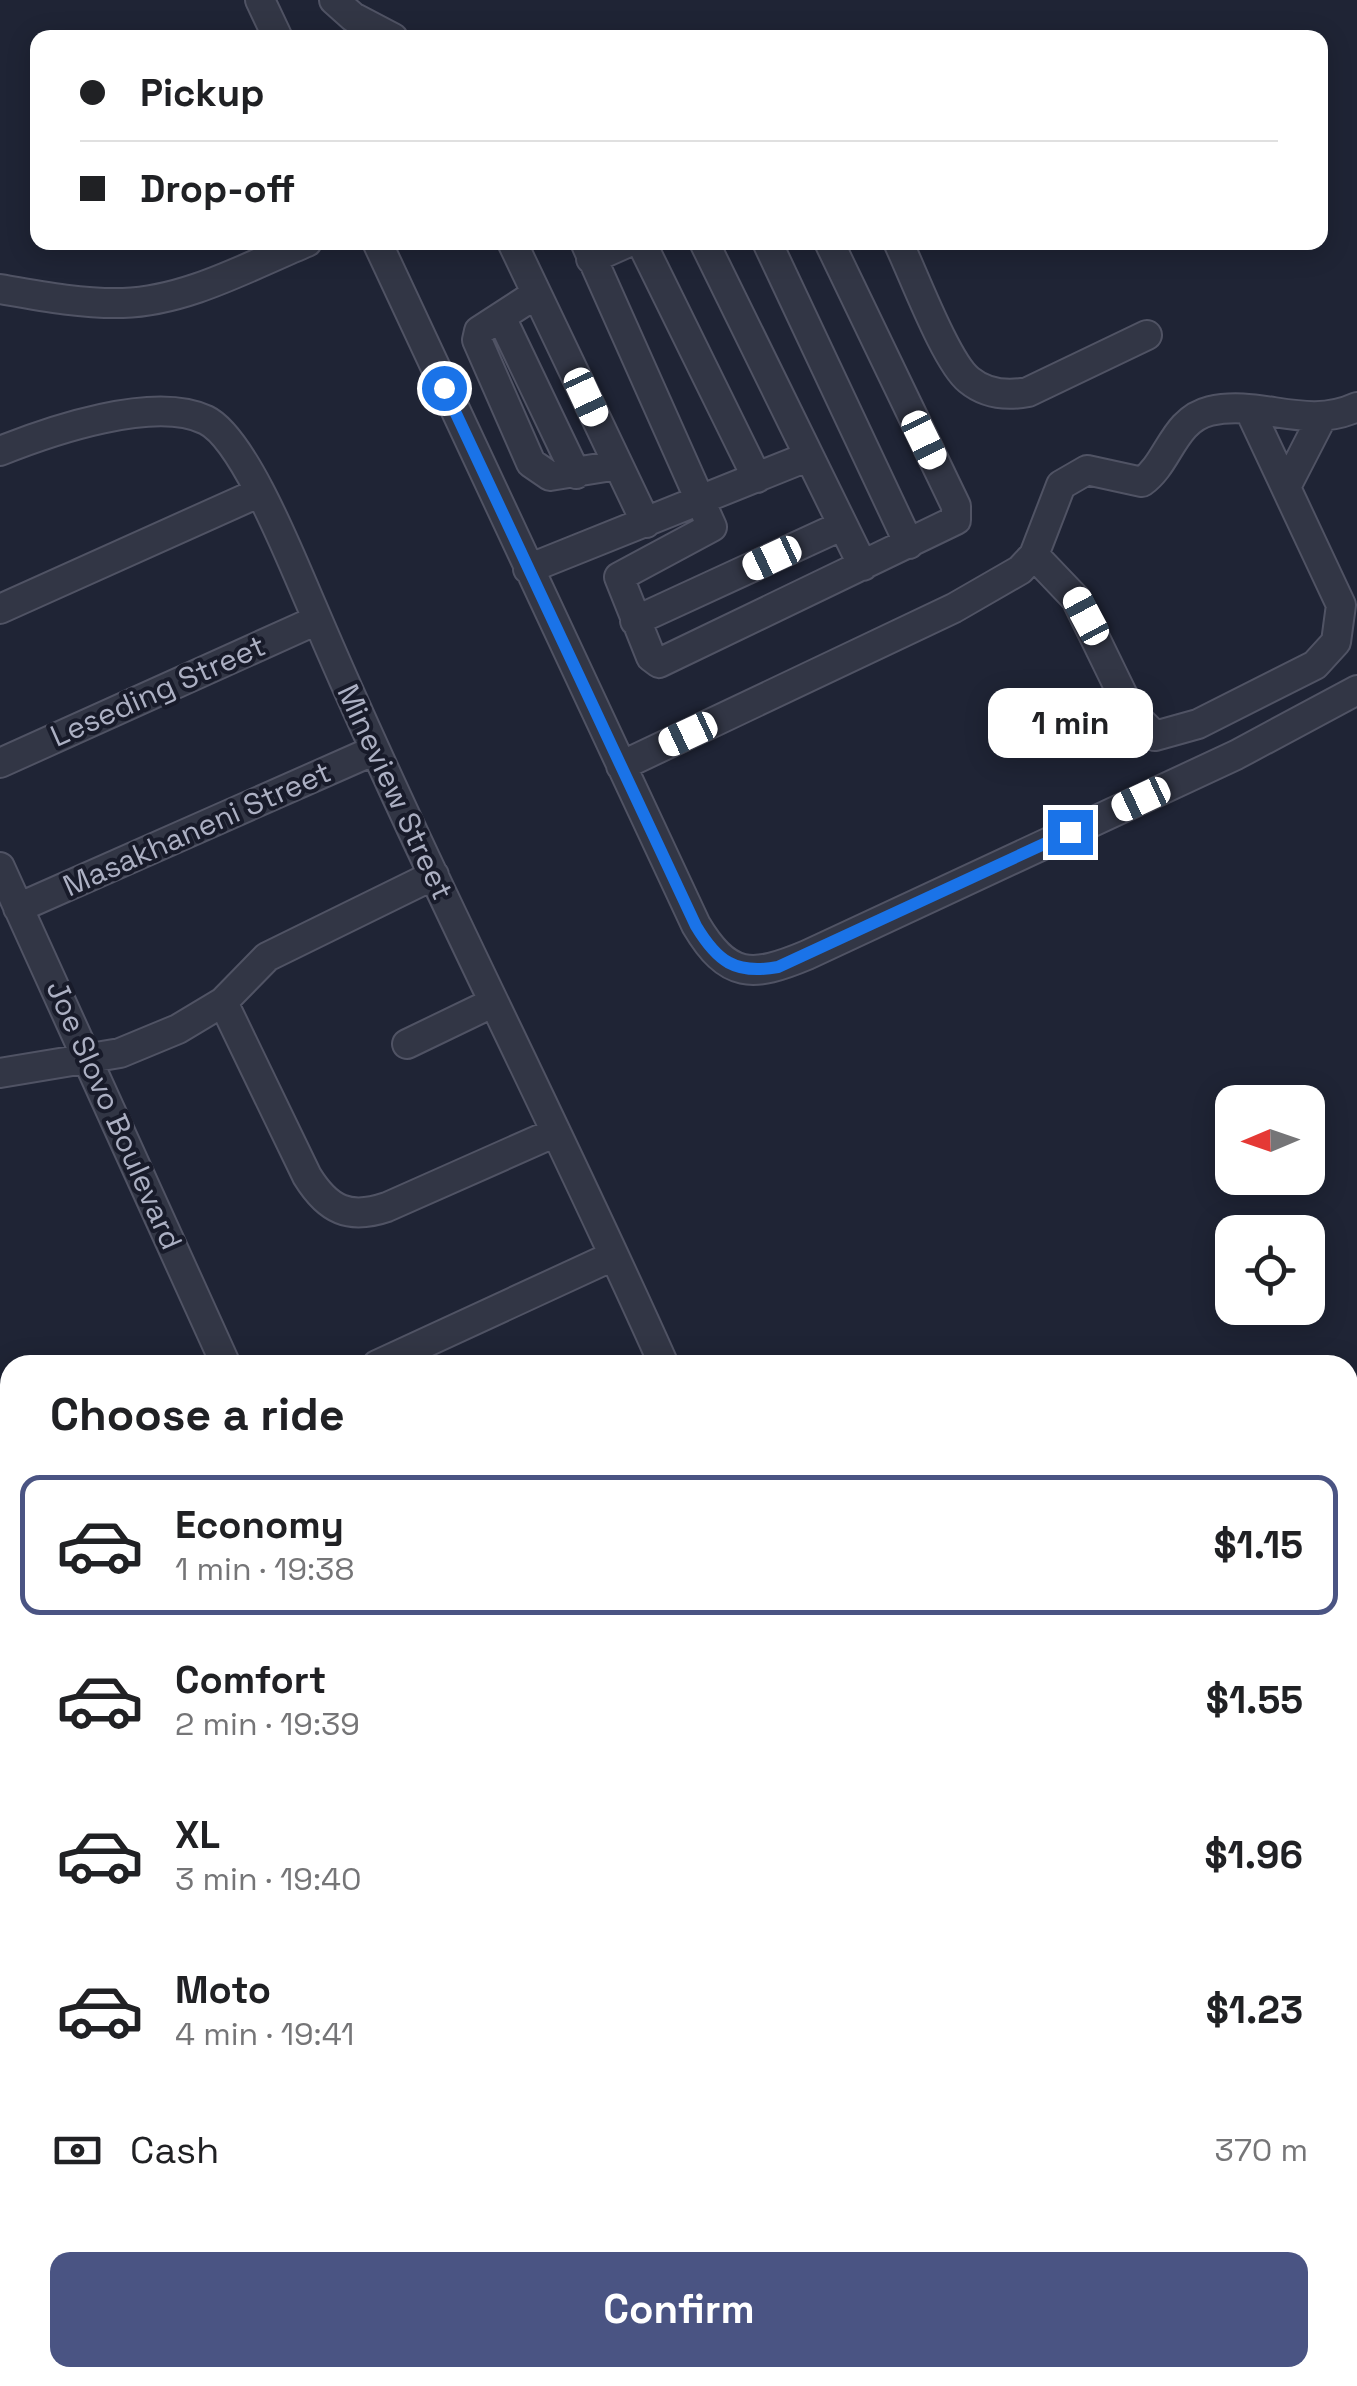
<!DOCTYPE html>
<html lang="en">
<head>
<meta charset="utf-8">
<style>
	body { margin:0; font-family:"Space Grotesk",sans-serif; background:#f6f6f6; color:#202124; height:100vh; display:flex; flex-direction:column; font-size:38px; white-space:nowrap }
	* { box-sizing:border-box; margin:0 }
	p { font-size:32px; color:#757577 }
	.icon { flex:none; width:55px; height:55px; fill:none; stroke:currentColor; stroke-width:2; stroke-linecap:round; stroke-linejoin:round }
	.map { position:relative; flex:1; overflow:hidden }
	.side { position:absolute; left:0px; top:1355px; width:1358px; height:1032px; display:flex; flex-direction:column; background:#fff; border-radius:30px 30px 0 0; box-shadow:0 5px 25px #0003 }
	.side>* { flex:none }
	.guide { position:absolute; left:30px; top:30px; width:1298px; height:220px; border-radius:20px; box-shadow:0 5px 25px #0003; display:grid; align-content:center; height:220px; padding:0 50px; background:#fff }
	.needle { width:65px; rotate:268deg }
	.fabs { position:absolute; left:1215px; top:1085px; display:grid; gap:20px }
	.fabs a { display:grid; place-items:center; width:110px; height:110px; border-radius:20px; background:#fff; box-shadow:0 5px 25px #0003; font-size:50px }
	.end { position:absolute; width:45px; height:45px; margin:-22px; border:12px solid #1a73e8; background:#fff; box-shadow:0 0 0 5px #fff }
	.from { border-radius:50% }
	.bubble { position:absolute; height:70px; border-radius:20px; background:#fff; box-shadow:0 5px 25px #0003; font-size:32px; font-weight:600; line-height:70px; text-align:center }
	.car { position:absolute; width:30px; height:60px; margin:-30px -15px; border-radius:12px; box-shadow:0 0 8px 2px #0007; background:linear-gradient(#fff 24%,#345 0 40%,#fff 0 76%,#345 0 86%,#fff 0) }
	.guide b { display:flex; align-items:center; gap:35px; height:95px; font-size:38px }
	.guide b+b { border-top:2px solid #e0e0e0 }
	.guide i { width:25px; height:25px; background:#202124 }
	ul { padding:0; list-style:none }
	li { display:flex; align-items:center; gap:30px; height:140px; margin:0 20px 15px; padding:0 30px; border:5px solid transparent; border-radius:20px }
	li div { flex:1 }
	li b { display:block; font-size:38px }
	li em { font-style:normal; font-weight:600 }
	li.on { border-color:#4a5483 }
	li>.icon { width:90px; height:90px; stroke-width:1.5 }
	h2 { padding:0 50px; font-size:45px; line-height:120px }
	.pay { display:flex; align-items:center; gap:25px; height:110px; padding:0 50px; font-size:38px }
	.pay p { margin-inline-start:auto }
	.button { display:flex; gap:20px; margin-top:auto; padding:20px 50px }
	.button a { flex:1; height:115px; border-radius:20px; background:#4a5483; color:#fff; font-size:40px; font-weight:600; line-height:115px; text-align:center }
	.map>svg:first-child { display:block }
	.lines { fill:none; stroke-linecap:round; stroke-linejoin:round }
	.minor-casing { stroke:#505364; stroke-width:32 }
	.minor { stroke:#323645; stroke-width:28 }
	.route { stroke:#1a73e8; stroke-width:12 }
	.labels { text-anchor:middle; stroke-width:8; stroke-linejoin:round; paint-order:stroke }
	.street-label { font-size:30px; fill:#acb0c3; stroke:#181b2a }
</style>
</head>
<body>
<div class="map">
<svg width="1357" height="2386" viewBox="0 0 1357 2386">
	<rect width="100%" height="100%" fill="#1f2435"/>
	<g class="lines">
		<g class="minor-casing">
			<path id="minor" d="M260,0l18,38
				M334,0l19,17 40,21
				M377,242l319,683c32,54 56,53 111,30l429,-200 121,-65
				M512,242l134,281
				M585,242l127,285 -93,50 32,80 8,6 297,-143v-14l-127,-264
				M641,242l116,236
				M704,242l159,324
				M767,242l142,302
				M898,242c15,31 48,120 71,138 17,14 38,16 59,12l119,-57
				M591,259l38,-17
				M0,289c40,7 82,15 123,14 64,-2 126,-37 184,-61
				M536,294l-57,37 -2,9 54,123 19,13 68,-11
				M501,317l75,157
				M0,451c50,-20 154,-56 206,-31 39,19 88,146 107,189 109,256 238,502 351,756
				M1286,487l35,-68
				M1034,555l42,44 55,113 24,24 43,-12 117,-59 21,-23 5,-37 -91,-194
				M528,569l279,-112
				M0,609l258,-116
				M635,621l206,-95
				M0,763l317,-143
				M621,766l333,-158 66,-38 14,-15 27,-70 26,-15 55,12c27,-19 31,-62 68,-71 51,-12 95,20 147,-4
				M0,867l226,498
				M18,908l357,-158
				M223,1002l84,174c21,34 42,44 80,31l169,-75
				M407,1044l85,-41
				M0,1073l120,-20 58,-24 45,-27 44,-45 167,-82
				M377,1365l236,-109
				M0,1536l10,-2
				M0,1765l10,21
				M0,2115l10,-7
				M654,2378v8
				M822,2378l4,8
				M1073,2378l4,8
				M55,2386l2,-8
				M199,2386l3,-8"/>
		</g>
		<use href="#minor" class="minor"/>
	</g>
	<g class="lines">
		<path class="route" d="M444,388l252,538c21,35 39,49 82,41l292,-135"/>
	</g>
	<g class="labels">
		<g class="street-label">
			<text transform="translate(158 691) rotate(-24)" y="10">Leseding Street</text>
			<text transform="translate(395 792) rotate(65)" y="10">Mineview Street</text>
			<text transform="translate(197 829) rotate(-24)" y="10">Masakhaneni Street</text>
			<text transform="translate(114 1115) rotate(66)" y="10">Joe Slovo Boulevard</text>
		</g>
	</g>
</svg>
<div class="fabs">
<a><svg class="needle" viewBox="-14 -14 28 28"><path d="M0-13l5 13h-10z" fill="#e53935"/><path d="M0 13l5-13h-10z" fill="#757577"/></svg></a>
<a><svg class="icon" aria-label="locate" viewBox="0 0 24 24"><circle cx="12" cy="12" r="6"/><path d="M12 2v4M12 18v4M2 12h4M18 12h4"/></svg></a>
</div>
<i class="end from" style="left:444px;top:388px"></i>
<i class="end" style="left:1070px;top:832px"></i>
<div class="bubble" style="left:988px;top:688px;width:165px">1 min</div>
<i class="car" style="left:586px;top:397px;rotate:155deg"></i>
<i class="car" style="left:924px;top:440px;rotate:154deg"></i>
<i class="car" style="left:772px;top:558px;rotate:245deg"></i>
<i class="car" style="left:1086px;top:616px;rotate:332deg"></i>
<i class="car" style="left:688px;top:734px;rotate:245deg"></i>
<i class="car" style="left:1141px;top:799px;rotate:245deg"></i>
<div class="guide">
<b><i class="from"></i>Pickup</b>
<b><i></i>Drop-off</b>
</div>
<section class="side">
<h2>Choose a ride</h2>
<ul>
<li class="on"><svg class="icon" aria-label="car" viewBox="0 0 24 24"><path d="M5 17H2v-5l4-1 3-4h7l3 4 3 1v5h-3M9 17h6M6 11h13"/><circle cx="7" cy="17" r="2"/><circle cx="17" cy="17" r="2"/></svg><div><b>Economy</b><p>1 min · 19:38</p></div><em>$1.15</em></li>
<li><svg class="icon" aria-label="car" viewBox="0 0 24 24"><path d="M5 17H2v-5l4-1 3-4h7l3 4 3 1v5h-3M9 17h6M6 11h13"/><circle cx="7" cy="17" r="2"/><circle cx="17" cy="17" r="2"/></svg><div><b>Comfort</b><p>2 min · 19:39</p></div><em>$1.55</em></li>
<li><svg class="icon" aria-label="car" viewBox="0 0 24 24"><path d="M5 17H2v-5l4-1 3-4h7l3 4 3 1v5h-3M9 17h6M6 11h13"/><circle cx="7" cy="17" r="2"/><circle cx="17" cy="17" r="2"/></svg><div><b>XL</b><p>3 min · 19:40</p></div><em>$1.96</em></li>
<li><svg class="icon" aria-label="car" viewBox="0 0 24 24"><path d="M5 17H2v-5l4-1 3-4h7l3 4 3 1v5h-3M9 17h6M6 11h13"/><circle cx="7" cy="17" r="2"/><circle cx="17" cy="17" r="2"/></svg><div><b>Moto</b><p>4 min · 19:41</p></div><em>$1.23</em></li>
</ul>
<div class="pay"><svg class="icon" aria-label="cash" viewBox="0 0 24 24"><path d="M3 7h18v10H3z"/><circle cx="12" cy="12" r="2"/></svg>Cash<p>370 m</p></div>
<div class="button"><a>Confirm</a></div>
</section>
</div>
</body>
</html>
